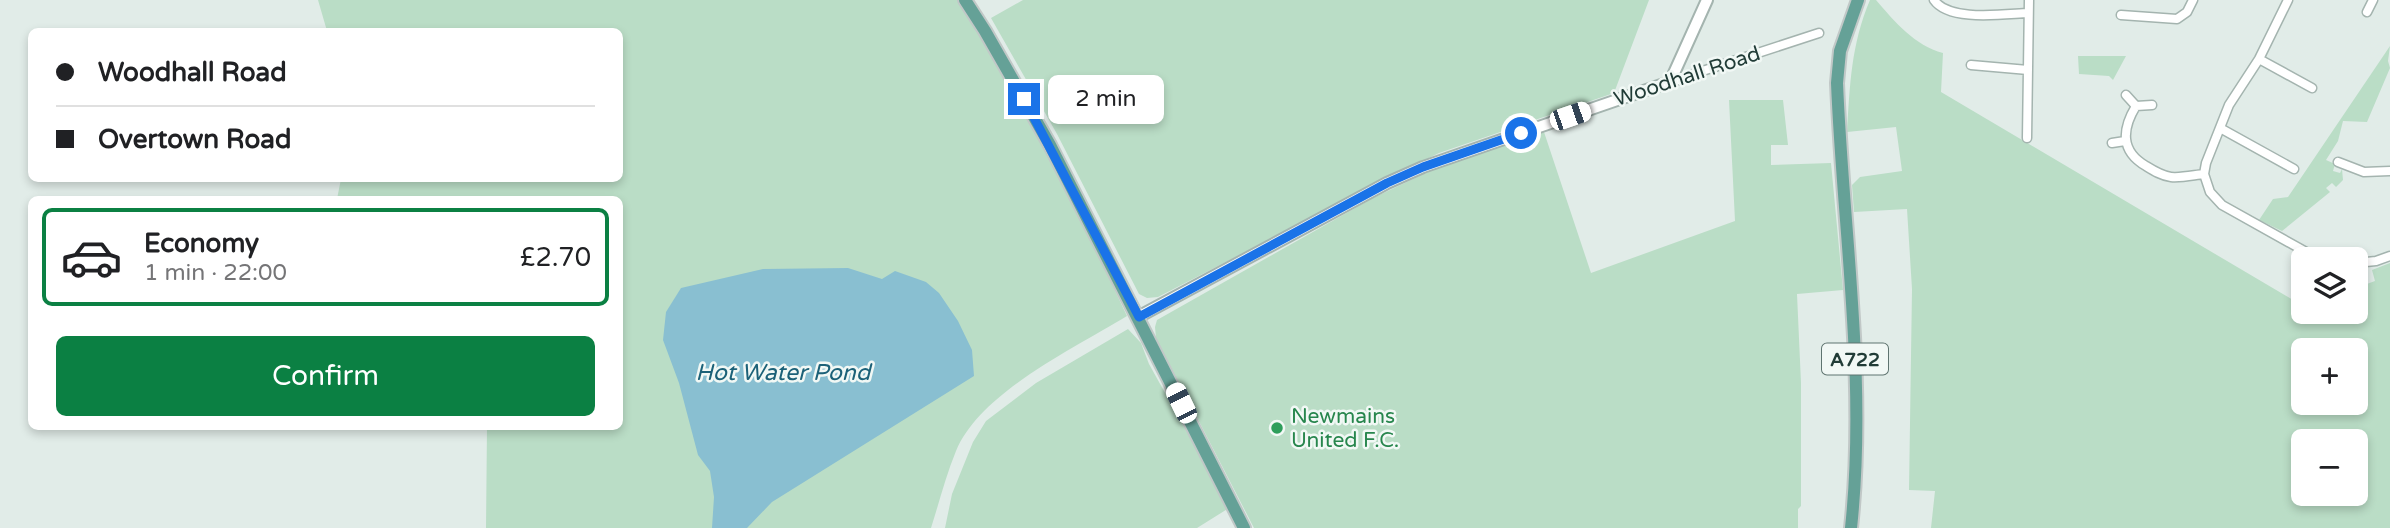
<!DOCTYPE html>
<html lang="en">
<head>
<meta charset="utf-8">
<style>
	body { margin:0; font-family:"Varela Round",sans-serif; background:#f6f6f6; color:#202124; height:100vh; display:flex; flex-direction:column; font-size:26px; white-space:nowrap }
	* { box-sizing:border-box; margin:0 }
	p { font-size:23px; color:#757577 }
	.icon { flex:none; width:38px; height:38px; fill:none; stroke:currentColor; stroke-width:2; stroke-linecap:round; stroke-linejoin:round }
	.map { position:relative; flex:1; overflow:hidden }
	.sheet { position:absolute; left:28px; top:196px; width:595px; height:234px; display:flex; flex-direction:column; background:#fff; border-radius:10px; box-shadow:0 4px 10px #0003 }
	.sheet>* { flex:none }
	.hud { position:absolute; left:28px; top:28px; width:595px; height:154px; border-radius:10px; box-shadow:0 4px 10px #0003; display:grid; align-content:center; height:154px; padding:0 28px; background:#fff }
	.buttons { position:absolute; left:2291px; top:247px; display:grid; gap:14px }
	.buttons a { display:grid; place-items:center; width:77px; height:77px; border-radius:10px; background:#fff; box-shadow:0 4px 10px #0003; font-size:35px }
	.end { position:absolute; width:32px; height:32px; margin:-16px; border:9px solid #1a73e8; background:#fff; box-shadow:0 0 0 4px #fff }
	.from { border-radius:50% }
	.bubble { position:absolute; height:49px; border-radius:10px; background:#fff; box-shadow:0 4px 10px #0003; font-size:23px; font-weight:600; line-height:49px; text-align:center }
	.car { position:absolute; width:21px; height:42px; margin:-21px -10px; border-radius:9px; box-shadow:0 0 5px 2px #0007; background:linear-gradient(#fff 24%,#345 0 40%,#fff 0 76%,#345 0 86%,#fff 0) }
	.hud b { display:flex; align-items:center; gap:24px; height:66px; font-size:26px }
	.hud b+b { border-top:2px solid #e0e0e0 }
	.hud i { width:18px; height:18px; background:#202124 }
	ul { padding:12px 0 0; list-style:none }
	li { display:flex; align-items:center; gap:21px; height:98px; margin:0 14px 10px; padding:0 14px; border:4px solid transparent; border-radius:10px }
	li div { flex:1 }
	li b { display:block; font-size:26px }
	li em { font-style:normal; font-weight:600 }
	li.selected { border-color:#0b8043 }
	li>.icon { width:63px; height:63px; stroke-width:1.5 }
	.cta { display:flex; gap:14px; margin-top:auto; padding:14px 28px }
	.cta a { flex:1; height:80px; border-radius:10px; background:#0b8043; color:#fff; font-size:28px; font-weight:600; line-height:80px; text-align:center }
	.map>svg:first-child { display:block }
	.green { fill:#baddc6; fill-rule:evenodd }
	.water { fill:#89bfd1 }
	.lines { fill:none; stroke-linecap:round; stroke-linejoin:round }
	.minor-casing { stroke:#a4b4af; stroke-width:11 }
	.tertiary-casing { stroke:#a4b4af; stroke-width:14 }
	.primary-casing { stroke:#c1c8c7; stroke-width:16 }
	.minor { stroke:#fff; stroke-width:8 }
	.tertiary { stroke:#fff; stroke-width:10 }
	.primary { stroke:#65a197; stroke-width:12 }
	.route { stroke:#1a73e8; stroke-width:9 }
	.leisure-dot { fill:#2e9e5b; stroke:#f1f8f5; stroke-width:2.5 }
	.labels { text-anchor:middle; stroke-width:5; stroke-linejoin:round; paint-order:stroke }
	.shield { fill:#f1f8f5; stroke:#5f7470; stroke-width:2 }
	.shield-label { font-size:19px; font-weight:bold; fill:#213c37 }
	.street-label { font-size:21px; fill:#213c37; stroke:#f1f8f5 }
	.leisure-label { font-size:21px; fill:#27864d; stroke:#f1f8f5; text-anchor:start }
	.water-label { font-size:23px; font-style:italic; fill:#1b6178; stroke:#f1f8f5 }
</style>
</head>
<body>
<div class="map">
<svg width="2390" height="528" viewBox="0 0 2390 528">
	<rect width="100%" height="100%" fill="#e1ece8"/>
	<path class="green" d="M318,0h640c67,99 118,208 169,316 -52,32 -147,76 -171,135 -10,24 -17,52 -25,77h-445l1,-101h133v-227l-283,-1 4,-20 279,-1v-146l-293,-1z
		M1023,0h626l-35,93 -175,60 -45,22 -236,122 -11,1 -8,-4 -82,-160 -66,-116z
		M1870,0h6c18,21 39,46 67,53l-2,39 352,208 4,-7 6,3v16h31l8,4 2,-4h12v-24l19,-7 -3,-11 18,-7v265h-459l4,-37 -26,-1 3,-201 -5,-80 -53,3 -2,-27 8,-8 42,-6 -6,-44 -49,5c3,-48 4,-87 23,-132zM2303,350h53v52h-53zM2303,441h53v53h-53z
		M2390,46l-2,15 2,7 -23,54 -24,-1 -5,20 -12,19 9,4 -2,7 7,2 2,-4 1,11 -7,7 -4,-4 -6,5 4,4 -48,39 -23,-11 14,-21 15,-2z
		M2078,56h48l-13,24 -4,-4 -30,-2z
		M1729,100h54l5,45h-17v20l60,-2 12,127 -46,4 4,89v123l-3,3v19h-544l-98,-190 -1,-11 2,-7 216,-122 74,-35 97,-31 47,141 144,-52z
		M1128,329l13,14 8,21 80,144 -32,20h-252l7,-34 21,-52 13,-21 50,-38z"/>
	<path class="water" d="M848,268l34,11 13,-8 31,11 13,11 19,28 14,29 2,26 -202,126 -25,26h-35l2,-31 -4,-26 -12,-16 -19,-72 -16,-43 3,-28 15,-24 82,-19z"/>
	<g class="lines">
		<g class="minor-casing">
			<path id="minor" d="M1934,0c15,22 70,14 94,13
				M2288,0l-29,59 -30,46 -23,58 -2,11 6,18 12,13 86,48 15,6
				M2367,12l6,-12
				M2121,15l56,4 10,-7 6,-12
				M2259,59l53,29
				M1971,65l57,5
				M1681,78l138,-45
				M2126,95l10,11
				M2152,105l-16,1c-14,23 -16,45 10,60 8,5 16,10 25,11 11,1 23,-2 33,-3
				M2220,128l74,41
				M2027,138l2,-138
				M2112,143l13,-2
				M2338,162l26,10 26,-1
				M2356,263l20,-2 14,-5"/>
		</g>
		<g class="tertiary-casing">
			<path id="tertiary" d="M1670,82l37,-82
				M1138,317l249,-134 36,-16 258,-89"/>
		</g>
		<g class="primary-casing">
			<path id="primary" d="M965,0l20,31 65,114 194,383
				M1851,528c16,-149 -8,-297 -14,-445l3,-32 18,-51"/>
		</g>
		<use href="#minor" class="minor"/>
		<use href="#tertiary" class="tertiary"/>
		<use href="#primary" class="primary"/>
	</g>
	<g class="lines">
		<path class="route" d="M1024,99l115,218 248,-134 36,-16 98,-34"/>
	</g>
	<circle class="leisure-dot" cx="1277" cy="428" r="7"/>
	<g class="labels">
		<rect class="shield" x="1822" y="343.5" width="66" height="31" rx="5"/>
		<g class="shield-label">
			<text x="1855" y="366">A722</text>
		</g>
		<g class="street-label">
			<text transform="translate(1687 76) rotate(-18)" y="7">Woodhall Road</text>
		</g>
		<g class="leisure-label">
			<text x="1291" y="423">Newmains<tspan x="1291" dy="24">United F.C.</tspan></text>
		</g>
		<g class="water-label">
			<text x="783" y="380">Hot Water Pond</text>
		</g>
	</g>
</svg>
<div class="buttons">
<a><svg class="icon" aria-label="layers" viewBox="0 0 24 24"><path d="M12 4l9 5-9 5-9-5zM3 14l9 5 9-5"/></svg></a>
<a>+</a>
<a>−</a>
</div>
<i class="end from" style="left:1521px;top:133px"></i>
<i class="end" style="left:1024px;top:99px"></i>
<div class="bubble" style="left:1048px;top:75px;width:116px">2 min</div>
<i class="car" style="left:1570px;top:116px;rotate:71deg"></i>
<i class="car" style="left:1181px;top:403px;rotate:334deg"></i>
<div class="hud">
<b><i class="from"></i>Woodhall Road</b>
<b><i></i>Overtown Road</b>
</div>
<section class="sheet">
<ul>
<li class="selected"><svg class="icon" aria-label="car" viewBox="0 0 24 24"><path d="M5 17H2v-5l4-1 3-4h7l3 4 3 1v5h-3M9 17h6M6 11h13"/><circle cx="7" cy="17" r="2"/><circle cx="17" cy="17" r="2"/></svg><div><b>Economy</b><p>1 min · 22:00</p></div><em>£2.70</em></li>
</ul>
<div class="cta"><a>Confirm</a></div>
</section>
</div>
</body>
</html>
